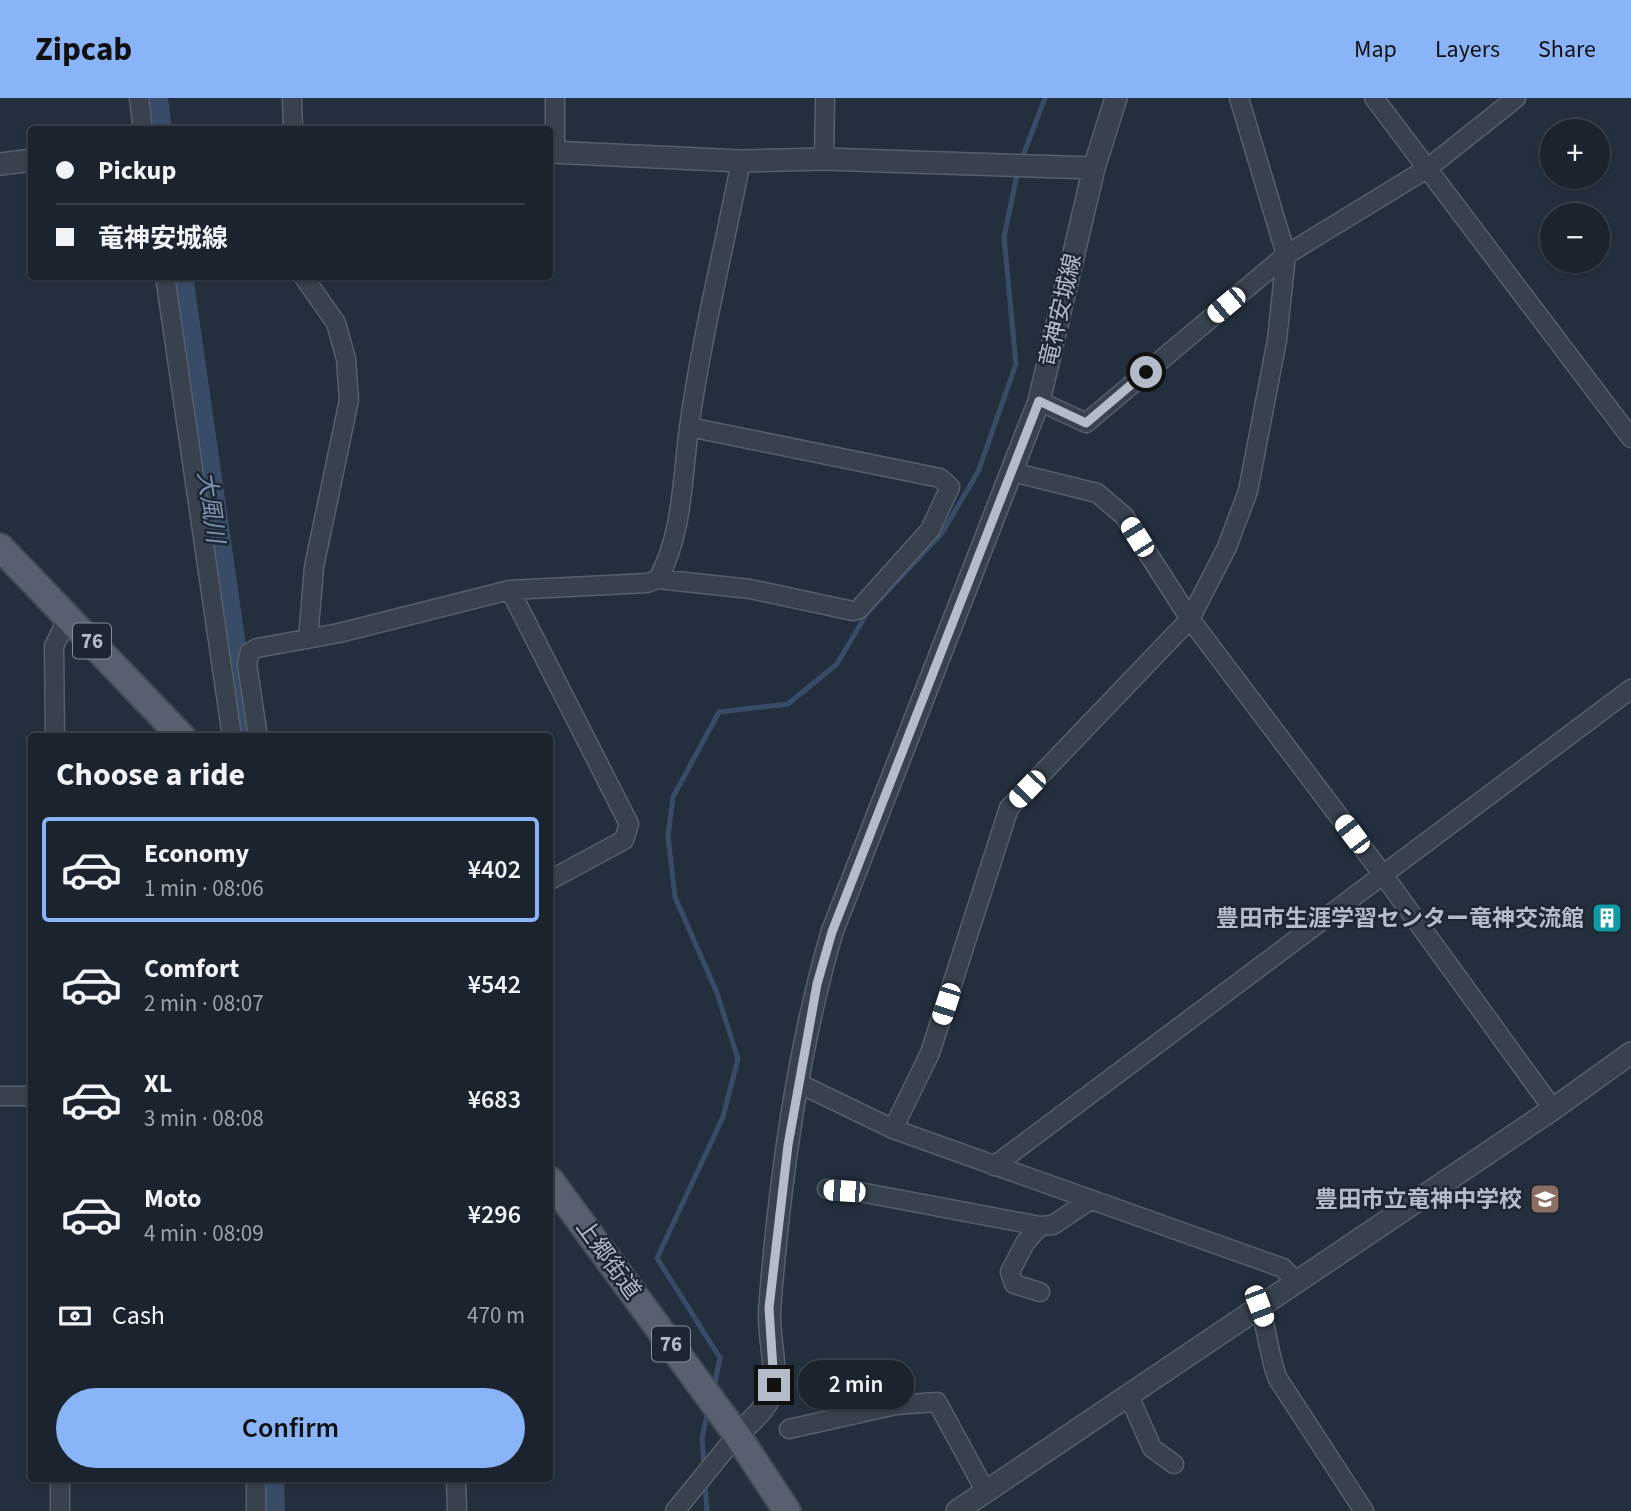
<!DOCTYPE html>
<html lang="en">
<head>
<meta charset="utf-8">
<style>
	body { margin:0; font-family:"Source Sans 3","Noto Sans JP",sans-serif; background:#282f3a; color:#f1f3f6; height:100vh; display:flex; flex-direction:column; font-size:26px; white-space:nowrap }
	* { box-sizing:border-box; margin:0 }
	p { font-size:23px; color:#a0a4aa }
	.icon { flex:none; width:38px; height:38px; fill:none; stroke:currentColor; stroke-width:2; stroke-linecap:round; stroke-linejoin:round }
	.map { position:relative; flex:1; overflow:hidden }
	.drawer { position:absolute; left:28px; top:635px; width:525px; height:749px; display:flex; flex-direction:column; background:#1b232e; border-radius:7px; box-shadow:0 2px 5px #0004,0 0 0 2px #39404a }
	.drawer>* { flex:none }
	.banner { position:absolute; left:28px; top:28px; width:525px; height:154px; border-radius:7px; box-shadow:0 2px 5px #0004,0 0 0 2px #39404a; display:grid; align-content:center; height:154px; padding:0 28px; background:#1b232e }
	.tools { position:absolute; left:1540px; top:21px; display:grid; gap:14px }
	.tools a { display:grid; place-items:center; width:70px; height:70px; border-radius:50%; background:#1b232e; box-shadow:0 2px 5px #0004,0 0 0 2px #39404a; font-size:35px }
	.end { position:absolute; width:32px; height:32px; margin:-16px; border:9px solid #b4bcc9; background:#111; box-shadow:0 0 0 4px #111 }
	.from { border-radius:50% }
	.bubble { position:absolute; height:49px; border-radius:24px; background:#1b232e; box-shadow:0 2px 5px #0004,0 0 0 2px #39404a; font-size:23px; font-weight:600; line-height:49px; text-align:center }
	.car { position:absolute; width:21px; height:42px; margin:-21px -10px; border-radius:9px; box-shadow:0 0 5px 2px #0007; background:linear-gradient(#fff 24%,#345 0 40%,#fff 0 76%,#345 0 86%,#fff 0) }
	.banner b { display:flex; align-items:center; gap:24px; height:66px; font-size:26px }
	.banner b+b { border-top:2px solid #39404a }
	.banner i { width:18px; height:18px; background:#f1f3f6 }
	ul { padding:0; list-style:none }
	li { display:flex; align-items:center; gap:21px; height:105px; margin:0 14px 10px; padding:0 14px; border:4px solid transparent; border-radius:7px }
	li div { flex:1 }
	li b { display:block; font-size:26px }
	li em { font-style:normal; font-weight:600 }
	li.current { border-color:#8ab4f8 }
	li>.icon { width:63px; height:63px; stroke-width:1.5 }
	h2 { padding:0 28px; font-size:32px; line-height:84px }
	.pay { display:flex; align-items:center; gap:18px; height:77px; padding:0 28px; font-size:26px }
	.pay p { margin-inline-start:auto }
	.button { display:flex; gap:14px; margin-top:auto; padding:14px 28px }
	.button a { flex:1; height:80px; border-radius:42px; background:#8ab4f8; color:#111; font-size:28px; font-weight:600; line-height:80px; text-align:center }
	header { display:flex; align-items:center; gap:42px; box-sizing:border-box; height:98px; padding:0 35px; background:#8ab4f8; color:#111 }
	header strong { font-size:33px }
	nav { display:flex; gap:38px; margin-inline-start:auto; font-size:24px }
	.map>svg:first-child { display:block }
	.lines { fill:none; stroke-linecap:round; stroke-linejoin:round }
	.stream { stroke:#394c67; stroke-width:5 }
	.river { stroke:#394c67; stroke-width:30 }
	.minor-casing { stroke:#565f6c; stroke-width:21 }
	.tertiary-casing { stroke:#565f6c; stroke-width:24 }
	.primary-casing { stroke:#414a57; stroke-width:30 }
	.minor { stroke:#38414e; stroke-width:18 }
	.tertiary { stroke:#38414e; stroke-width:21 }
	.primary { stroke:#56606e; stroke-width:26 }
	.route { stroke:#b4bcc9; stroke-width:9 }
	.labels { text-anchor:middle; stroke-width:5; stroke-linejoin:round; paint-order:stroke }
	.shield { fill:#1d2633; stroke:#878f9c; stroke-width:2 }
	.shield-label { font-size:21px; font-weight:bold; fill:#b4bcc9 }
	.street-label { font-size:23px; fill:#b4bcc9; stroke:#1d2633 }
	.poi-label { font-size:23px; font-weight:bold; fill:#b4bcc9; stroke:#1d2633; text-anchor:end }
	.water-label { font-size:24px; font-style:italic; fill:#7c92b1; stroke:#1d2633 }
</style>
</head>
<body>
<header>
<strong>Zipcab</strong>
<nav><a>Map</a><a>Layers</a><a>Share</a></nav>
</header>
<div class="map">
<svg width="1631" height="1413" viewBox="0 0 1631 1413">
	<rect width="100%" height="100%" fill="#242f3e"/>
	<g class="lines">
		<path class="stream" d="M1021,63l24,-63
			M714,1289l6,-29 -63,-100 66,-141 15,-58 -21,-66 -42,-96 -7,-61 5,-39 46,-85 69,-8 49,-40 30,-51 75,-80 36,-61 38,-108 -12,-127 14,-67
			M704,1368l-2,-28 6,-28
			M705,1385l2,28"/>
		<path class="river" d="M153,0l4,32
			M178,178l66,461
			M269,1381l1,32"/>
		<g class="minor-casing">
			<path id="minor" d="M139,0l4,32
				M292,0l1,32
				M1374,0l257,340
				M555,54v-54
				M824,61l1,-61
				M165,178l67,461
				M303,178l33,47 10,36 3,41 -35,167 -6,72
				M1039,303l47,22 200,-168 142,-87 88,-70
				M1012,374l85,21 27,23 66,103 194,257 169,233
				M658,481c25,-46 24,-100 31,-151 12,-89 35,-179 52,-267
				M510,492l119,234 -5,16 -74,40
				M55,639l-1,-91 15,-30
				M258,639l-11,-73 3,-12 7,-4 82,-15 171,-43 137,-7 11,-4 92,10 103,22 6,-2 71,-79 20,-43 -10,-9 -251,-51
				M798,985l95,46 390,139 13,13
				M0,998h32
				M893,1031l37,-76 79,-245 181,-189 37,-72 21,-56 29,-151 9,-85 -47,-157
				M994,1068l637,-477
				M827,1091l33,3 180,34 13,-1 37,-25
				M1040,1128l-15,17 -15,29 4,12 26,8
				M1259,1208c9,24 9,49 19,73l86,132
				M1129,1298l23,52 22,16
				M789,1331l107,-24 41,-3 49,90
				M60,1381v32
				M256,1381v32
				M456,1381l1,32
				M675,1413l62,-76"/>
		</g>
		<g class="tertiary-casing">
			<path id="tertiary" d="M550,54l191,9 83,-2 270,9
				M0,66l32,-4
				M737,1337c15,-15 34,-29 37,-51 2,-26 -7,-53 -4,-80 10,-125 27,-251 62,-372l207,-531 55,-233 22,-70
				M957,1413l596,-402 78,-56"/>
		</g>
		<g class="primary-casing">
			<path id="primary" d="M0,449l182,190
				M550,1082l187,255 50,76"/>
		</g>
		<use href="#minor" class="minor"/>
		<use href="#tertiary" class="tertiary"/>
		<use href="#primary" class="primary"/>
	</g>
	<g class="lines">
		<path class="route" d="M774,1287l-5,-77 19,-163 29,-161 15,-52 207,-531 47,22 60,-51"/>
	</g>
	<defs>
		<g id="building-square" transform="scale(1.575)"><rect x="-9" y="-9" width="18" height="18" rx="4" fill="#0f9aa8" stroke="#1d2633"/><path d="M-4-6H4V6H1V3H-1V6H-4ZM-2.5-4.3h1.7v1.8h-1.7ZM.8-4.3h1.7v1.8H.8ZM-2.5-1h1.7V.8h-1.7ZM.8-1h1.7V.8H.8Z" fill="#fff"/></g>
		<g id="school-square" transform="scale(1.575)"><rect x="-9" y="-9" width="18" height="18" rx="4" fill="#8d6e63" stroke="#1d2633"/><path d="M0-5L7-2L0 1L-7-2ZM-4 1L0 2.5L4 1V4Q0 6-4 4Z" fill="#fff"/></g>
	</defs>
	<g fill-rule="evenodd">
		<use href="#building-square" x="1607" y="820"/>
		<use href="#school-square" x="1545" y="1101"/>
	</g>
	<g class="labels">
		<g class="shield">
			<rect x="73" y="525.5" width="38" height="35" rx="5"/>
			<rect x="652" y="1228.5" width="38" height="35" rx="5"/>
		</g>
		<g class="shield-label">
			<text x="92" y="550">76</text>
			<text x="671" y="1253">76</text>
		</g>
		<g class="street-label">
			<text transform="translate(1060 212) rotate(-77)" y="8">竜神安城線</text>
			<text transform="translate(609 1161) rotate(54)" y="8">上郷街道</text>
		</g>
		<g class="poi-label">
			<text x="1584" y="828">豊田市生涯学習センター竜神交流館</text>
			<text x="1522" y="1109">豊田市立竜神中学校</text>
		</g>
		<g class="water-label">
			<text transform="translate(211 409) rotate(82)" y="8">大風川</text>
		</g>
	</g>
</svg>
<div class="tools">
<a>+</a>
<a>−</a>
</div>
<i class="end from" style="left:1146px;top:274px"></i>
<i class="end" style="left:774px;top:1287px"></i>
<div class="bubble" style="left:798px;top:1262px;width:116px">2 min</div>
<i class="car" style="left:1226px;top:207px;rotate:230deg"></i>
<i class="car" style="left:1137px;top:439px;rotate:328deg"></i>
<i class="car" style="left:1027px;top:691px;rotate:224deg"></i>
<i class="car" style="left:1352px;top:736px;rotate:323deg"></i>
<i class="car" style="left:946px;top:906px;rotate:198deg"></i>
<i class="car" style="left:844px;top:1093px;rotate:274deg"></i>
<i class="car" style="left:1259px;top:1208px;rotate:159deg"></i>
<div class="banner">
<b><i class="from"></i>Pickup</b>
<b><i></i>竜神安城線</b>
</div>
<section class="drawer">
<h2>Choose a ride</h2>
<ul>
<li class="current"><svg class="icon" aria-label="car" viewBox="0 0 24 24"><path d="M5 17H2v-5l4-1 3-4h7l3 4 3 1v5h-3M9 17h6M6 11h13"/><circle cx="7" cy="17" r="2"/><circle cx="17" cy="17" r="2"/></svg><div><b>Economy</b><p>1 min · 08:06</p></div><em>¥402</em></li>
<li><svg class="icon" aria-label="car" viewBox="0 0 24 24"><path d="M5 17H2v-5l4-1 3-4h7l3 4 3 1v5h-3M9 17h6M6 11h13"/><circle cx="7" cy="17" r="2"/><circle cx="17" cy="17" r="2"/></svg><div><b>Comfort</b><p>2 min · 08:07</p></div><em>¥542</em></li>
<li><svg class="icon" aria-label="car" viewBox="0 0 24 24"><path d="M5 17H2v-5l4-1 3-4h7l3 4 3 1v5h-3M9 17h6M6 11h13"/><circle cx="7" cy="17" r="2"/><circle cx="17" cy="17" r="2"/></svg><div><b>XL</b><p>3 min · 08:08</p></div><em>¥683</em></li>
<li><svg class="icon" aria-label="car" viewBox="0 0 24 24"><path d="M5 17H2v-5l4-1 3-4h7l3 4 3 1v5h-3M9 17h6M6 11h13"/><circle cx="7" cy="17" r="2"/><circle cx="17" cy="17" r="2"/></svg><div><b>Moto</b><p>4 min · 08:09</p></div><em>¥296</em></li>
</ul>
<div class="pay"><svg class="icon" aria-label="cash" viewBox="0 0 24 24"><path d="M3 7h18v10H3z"/><circle cx="12" cy="12" r="2"/></svg>Cash<p>470 m</p></div>
<div class="button"><a>Confirm</a></div>
</section>
</div>
</body>
</html>
